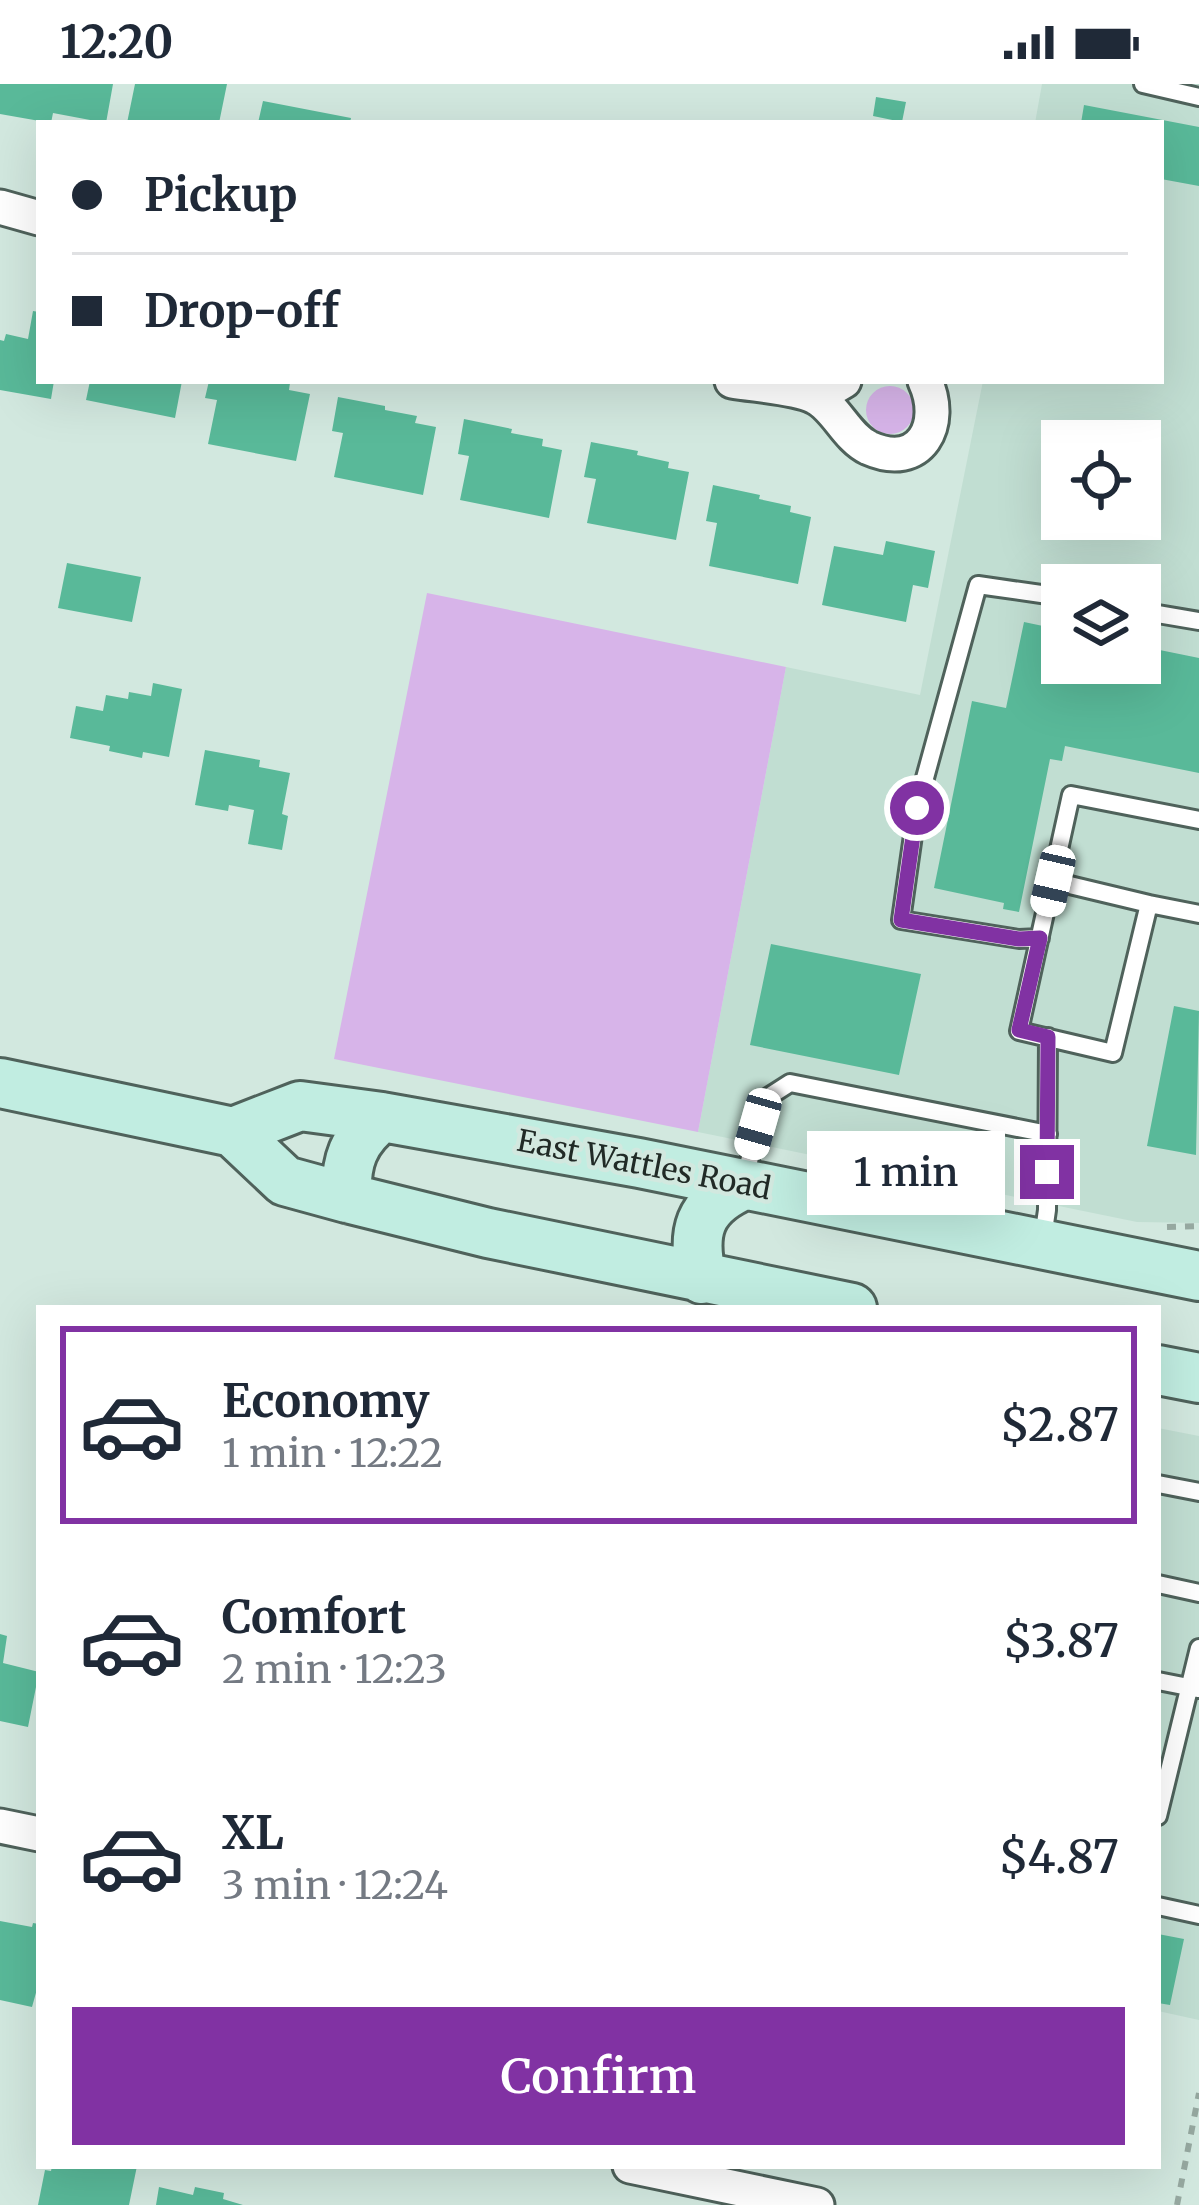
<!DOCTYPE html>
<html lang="en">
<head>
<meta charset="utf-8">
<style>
	body { margin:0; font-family:Merriweather,serif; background:#f6f6f7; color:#1f2937; height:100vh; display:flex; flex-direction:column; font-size:45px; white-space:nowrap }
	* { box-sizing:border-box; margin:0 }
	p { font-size:39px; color:#747a83 }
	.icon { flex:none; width:66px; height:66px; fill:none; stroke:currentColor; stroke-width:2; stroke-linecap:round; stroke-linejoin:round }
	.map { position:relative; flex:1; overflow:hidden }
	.details { position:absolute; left:36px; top:1221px; width:1125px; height:864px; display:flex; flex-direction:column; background:#fff; border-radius:0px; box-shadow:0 12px 48px #0002 }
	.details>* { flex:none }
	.banner { position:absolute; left:36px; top:36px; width:1128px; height:264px; border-radius:0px; box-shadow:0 12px 48px #0002; display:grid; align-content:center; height:264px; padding:0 36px; background:#fff }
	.buttons { position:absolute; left:1041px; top:336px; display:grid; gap:24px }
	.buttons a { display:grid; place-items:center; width:120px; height:120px; border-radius:0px; background:#fff; box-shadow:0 12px 48px #0002; font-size:60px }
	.end { position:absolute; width:54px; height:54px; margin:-27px; border:15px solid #8132a3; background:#fff; box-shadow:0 0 0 6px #fff }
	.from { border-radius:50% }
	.bubble { position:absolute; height:84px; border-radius:0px; background:#fff; box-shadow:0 12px 48px #0002; font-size:39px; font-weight:600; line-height:84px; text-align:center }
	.car { position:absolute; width:36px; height:72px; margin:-36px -18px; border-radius:15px; box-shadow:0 0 9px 3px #0007; background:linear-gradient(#fff 24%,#345 0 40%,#fff 0 76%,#345 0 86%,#fff 0) }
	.banner b { display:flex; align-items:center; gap:42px; height:114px; font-size:45px }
	.banner b+b { border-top:3px solid #e0e1e3 }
	.banner i { width:30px; height:30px; background:#1f2937 }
	ul { padding:21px 0 0; list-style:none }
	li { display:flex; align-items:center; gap:36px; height:198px; margin:0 24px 18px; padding:0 12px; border:6px solid transparent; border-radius:0px }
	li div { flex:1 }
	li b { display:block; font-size:45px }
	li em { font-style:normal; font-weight:600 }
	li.on { border-color:#8132a3 }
	li>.icon { width:108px; height:108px; stroke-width:1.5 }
	.action { display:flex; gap:24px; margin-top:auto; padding:24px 36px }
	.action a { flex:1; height:138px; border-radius:0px; background:#8132a3; color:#fff; font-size:48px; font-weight:600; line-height:138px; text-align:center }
	.status { display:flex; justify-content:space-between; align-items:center; height:84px; padding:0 60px; background:#fff; direction:ltr }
	.status svg { height:33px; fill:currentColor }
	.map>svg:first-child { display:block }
	.built { fill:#c1ded2; fill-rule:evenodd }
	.green { fill:#d7b4e9 }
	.building { fill:#59b999 }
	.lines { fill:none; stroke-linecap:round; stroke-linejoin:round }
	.lane-casing { stroke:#4f625b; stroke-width:22 }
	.street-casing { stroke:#4f625b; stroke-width:39 }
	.secondary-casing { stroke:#4f625b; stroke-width:54 }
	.path { stroke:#96a8a0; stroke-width:6; stroke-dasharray:9 9; stroke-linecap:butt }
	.lane { stroke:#fff; stroke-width:16 }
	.street { stroke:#fff; stroke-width:33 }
	.secondary { stroke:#c1ede1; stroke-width:48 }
	.route { stroke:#8132a3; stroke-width:15 }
	.labels { text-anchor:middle; stroke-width:9; stroke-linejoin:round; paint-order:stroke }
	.street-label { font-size:30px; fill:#212a26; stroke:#d2e8df }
</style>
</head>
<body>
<div class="status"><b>12:20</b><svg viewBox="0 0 49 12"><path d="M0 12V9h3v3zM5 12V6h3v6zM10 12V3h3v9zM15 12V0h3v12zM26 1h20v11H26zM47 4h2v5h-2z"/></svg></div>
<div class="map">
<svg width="1199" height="2121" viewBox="0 0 1199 2121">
	<rect width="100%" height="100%" fill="#d2e8df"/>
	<path class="built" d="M1042,0h157v1139l-62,-1 -439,-90 88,-465 134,28 63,-314h178v-258h-126zM1062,357h78v78h-78zM1062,501h78v78h-78z
		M1158,1344l41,8v584l-41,-9z"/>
	<path class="green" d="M866 326a24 24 0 1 1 48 0a24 24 0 1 1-48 0Z
		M427,509l359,74 -88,465 -364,-73z"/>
	<path class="building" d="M0,0h113l-7,39 -53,-10 -2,10 -51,-9z
		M135,0h92l-8,39h-92z
		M876,13l30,5 -4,20 -29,-6z
		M263,17l88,17 -1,5h-92z
		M1084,21l115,22v59l-38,-7v-56h-80z
		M33,227l6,1v69h15l-3,18 -51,-9v-50l4,1 2,-7 22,5z
		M90,297h92l-7,37 -89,-18z
		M209,297h70l11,2 -1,7 21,4 -14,67 -88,-17 9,-44 -12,-2z
		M338,313l47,9v4l32,6 -2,7 21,4 -13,68 -89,-18 9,-44 -11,-2z
		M464,335l48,10 -1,4 32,6 -1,7 20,4 -13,68 -89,-18 9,-44 -11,-2z
		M591,358l47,9 -1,4 32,7 -1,6 21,4 -13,68 -89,-17 9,-44 -12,-2z
		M713,401l47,10 -1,4 32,7 -1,6 21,5 -13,67 -89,-18 8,-43 -11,-2z
		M886,457l49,10 -7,37 -15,-3 -7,37 -84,-17 12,-59 49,9z
		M67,479l74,14 -9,45 -74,-14z
		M1024,538l38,8v33h78v-17l59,12v115l-134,-27 -3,15 -12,-2 -31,153 -16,-3 1,-6 -70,-15 38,-187 34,7z
		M153,599l29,6 -13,68 -26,-5 -1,6 -33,-7 1,-5 -40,-8 6,-32 27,5 3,-16 22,4 1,-7 22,4z
		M205,666l55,10 -1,7 31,6 -8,41 6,2 -6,34 -34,-6 6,-34 -25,-5 -1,6 -33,-6z
		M771,860l150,30 -22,101 -149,-30z
		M1174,922l25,5 -3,144 -49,-9z
		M0,1550l7,2 -4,27 36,9 -11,55 -28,-6z
		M0,1837l32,6 1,-4 6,1v58l-7,25 -32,-7z
		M1158,1850l26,5 -14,66 -12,-2z
		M52,2082h85l-8,39h-91l7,-35 6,1z
		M159,2103l34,8 2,-8 29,6 -1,6 20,6h-87z"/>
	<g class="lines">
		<g class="lane-casing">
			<path id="lane" d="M1143,0l56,13
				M1140,527l59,10
				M1199,736l-128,-25 -52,236 94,22 36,-149 50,10
				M1053,797l96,23
				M1040,854l-21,1 -118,-19 16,-113 61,-222 84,12
				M744,1097l21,-82 25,-16 258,51
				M1043,1154l4,-28 1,-173
				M1158,1400l41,8
				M1158,1500l41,9
				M1158,1597l40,8
				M1158,1732l41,-168
				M1158,1822l41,9"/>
		</g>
		<g class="street-casing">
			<path id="street" d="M0,123l39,11
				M732,297c22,4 64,6 83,16 21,10 31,40 54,51 52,23 76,-24 56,-67
				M817,313l27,-16
				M0,1742l39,8
				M630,2082l187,39"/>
		</g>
		<g class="secondary-casing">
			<path id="secondary" d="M0,999l233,49 52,49 62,17 141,35 364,75
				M233,1048l67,-26 82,11 257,46 560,113
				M347,1114c-2,-36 6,-59 35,-81
				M702,1195c-11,-47 -4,-74 42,-94
				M1158,1286l41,8"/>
		</g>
		<path class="path" d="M1167,1143l32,-1
			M1177,2121l22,-112"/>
		<use href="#lane" class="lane"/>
		<use href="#street" class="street"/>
		<use href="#secondary" class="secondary"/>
	</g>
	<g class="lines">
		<path class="route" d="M917,724l-16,112 118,19 21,-1 -21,92 29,7 -1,135"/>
	</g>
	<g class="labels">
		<g class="street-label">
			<text transform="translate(644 1081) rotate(11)" y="10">East Wattles Road</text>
		</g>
	</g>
</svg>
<div class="buttons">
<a><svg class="icon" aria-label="locate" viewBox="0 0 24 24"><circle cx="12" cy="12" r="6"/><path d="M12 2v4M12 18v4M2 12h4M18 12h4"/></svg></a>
<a><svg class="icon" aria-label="layers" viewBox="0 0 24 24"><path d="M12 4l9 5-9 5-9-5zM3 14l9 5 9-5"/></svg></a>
</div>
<i class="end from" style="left:917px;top:724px"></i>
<i class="end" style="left:1047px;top:1088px"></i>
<div class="bubble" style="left:807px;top:1047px;width:198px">1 min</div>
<i class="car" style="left:1053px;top:797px;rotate:193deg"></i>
<i class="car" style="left:758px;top:1040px;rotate:196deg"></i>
<div class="banner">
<b><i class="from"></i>Pickup</b>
<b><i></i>Drop-off</b>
</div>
<section class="details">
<ul>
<li class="on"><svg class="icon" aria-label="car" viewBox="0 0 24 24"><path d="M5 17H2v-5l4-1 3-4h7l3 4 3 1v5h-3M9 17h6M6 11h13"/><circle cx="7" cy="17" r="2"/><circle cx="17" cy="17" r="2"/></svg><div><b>Economy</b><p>1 min · 12:22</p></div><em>$2.87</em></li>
<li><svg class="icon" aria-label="car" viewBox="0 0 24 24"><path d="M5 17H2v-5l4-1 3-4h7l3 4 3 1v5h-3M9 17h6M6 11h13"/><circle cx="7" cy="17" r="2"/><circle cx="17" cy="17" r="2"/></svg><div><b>Comfort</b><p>2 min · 12:23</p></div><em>$3.87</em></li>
<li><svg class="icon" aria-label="car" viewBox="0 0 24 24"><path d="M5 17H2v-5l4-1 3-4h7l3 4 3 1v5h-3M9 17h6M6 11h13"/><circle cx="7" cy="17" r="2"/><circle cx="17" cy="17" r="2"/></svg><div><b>XL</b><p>3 min · 12:24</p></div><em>$4.87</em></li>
</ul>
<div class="action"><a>Confirm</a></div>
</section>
</div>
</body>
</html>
